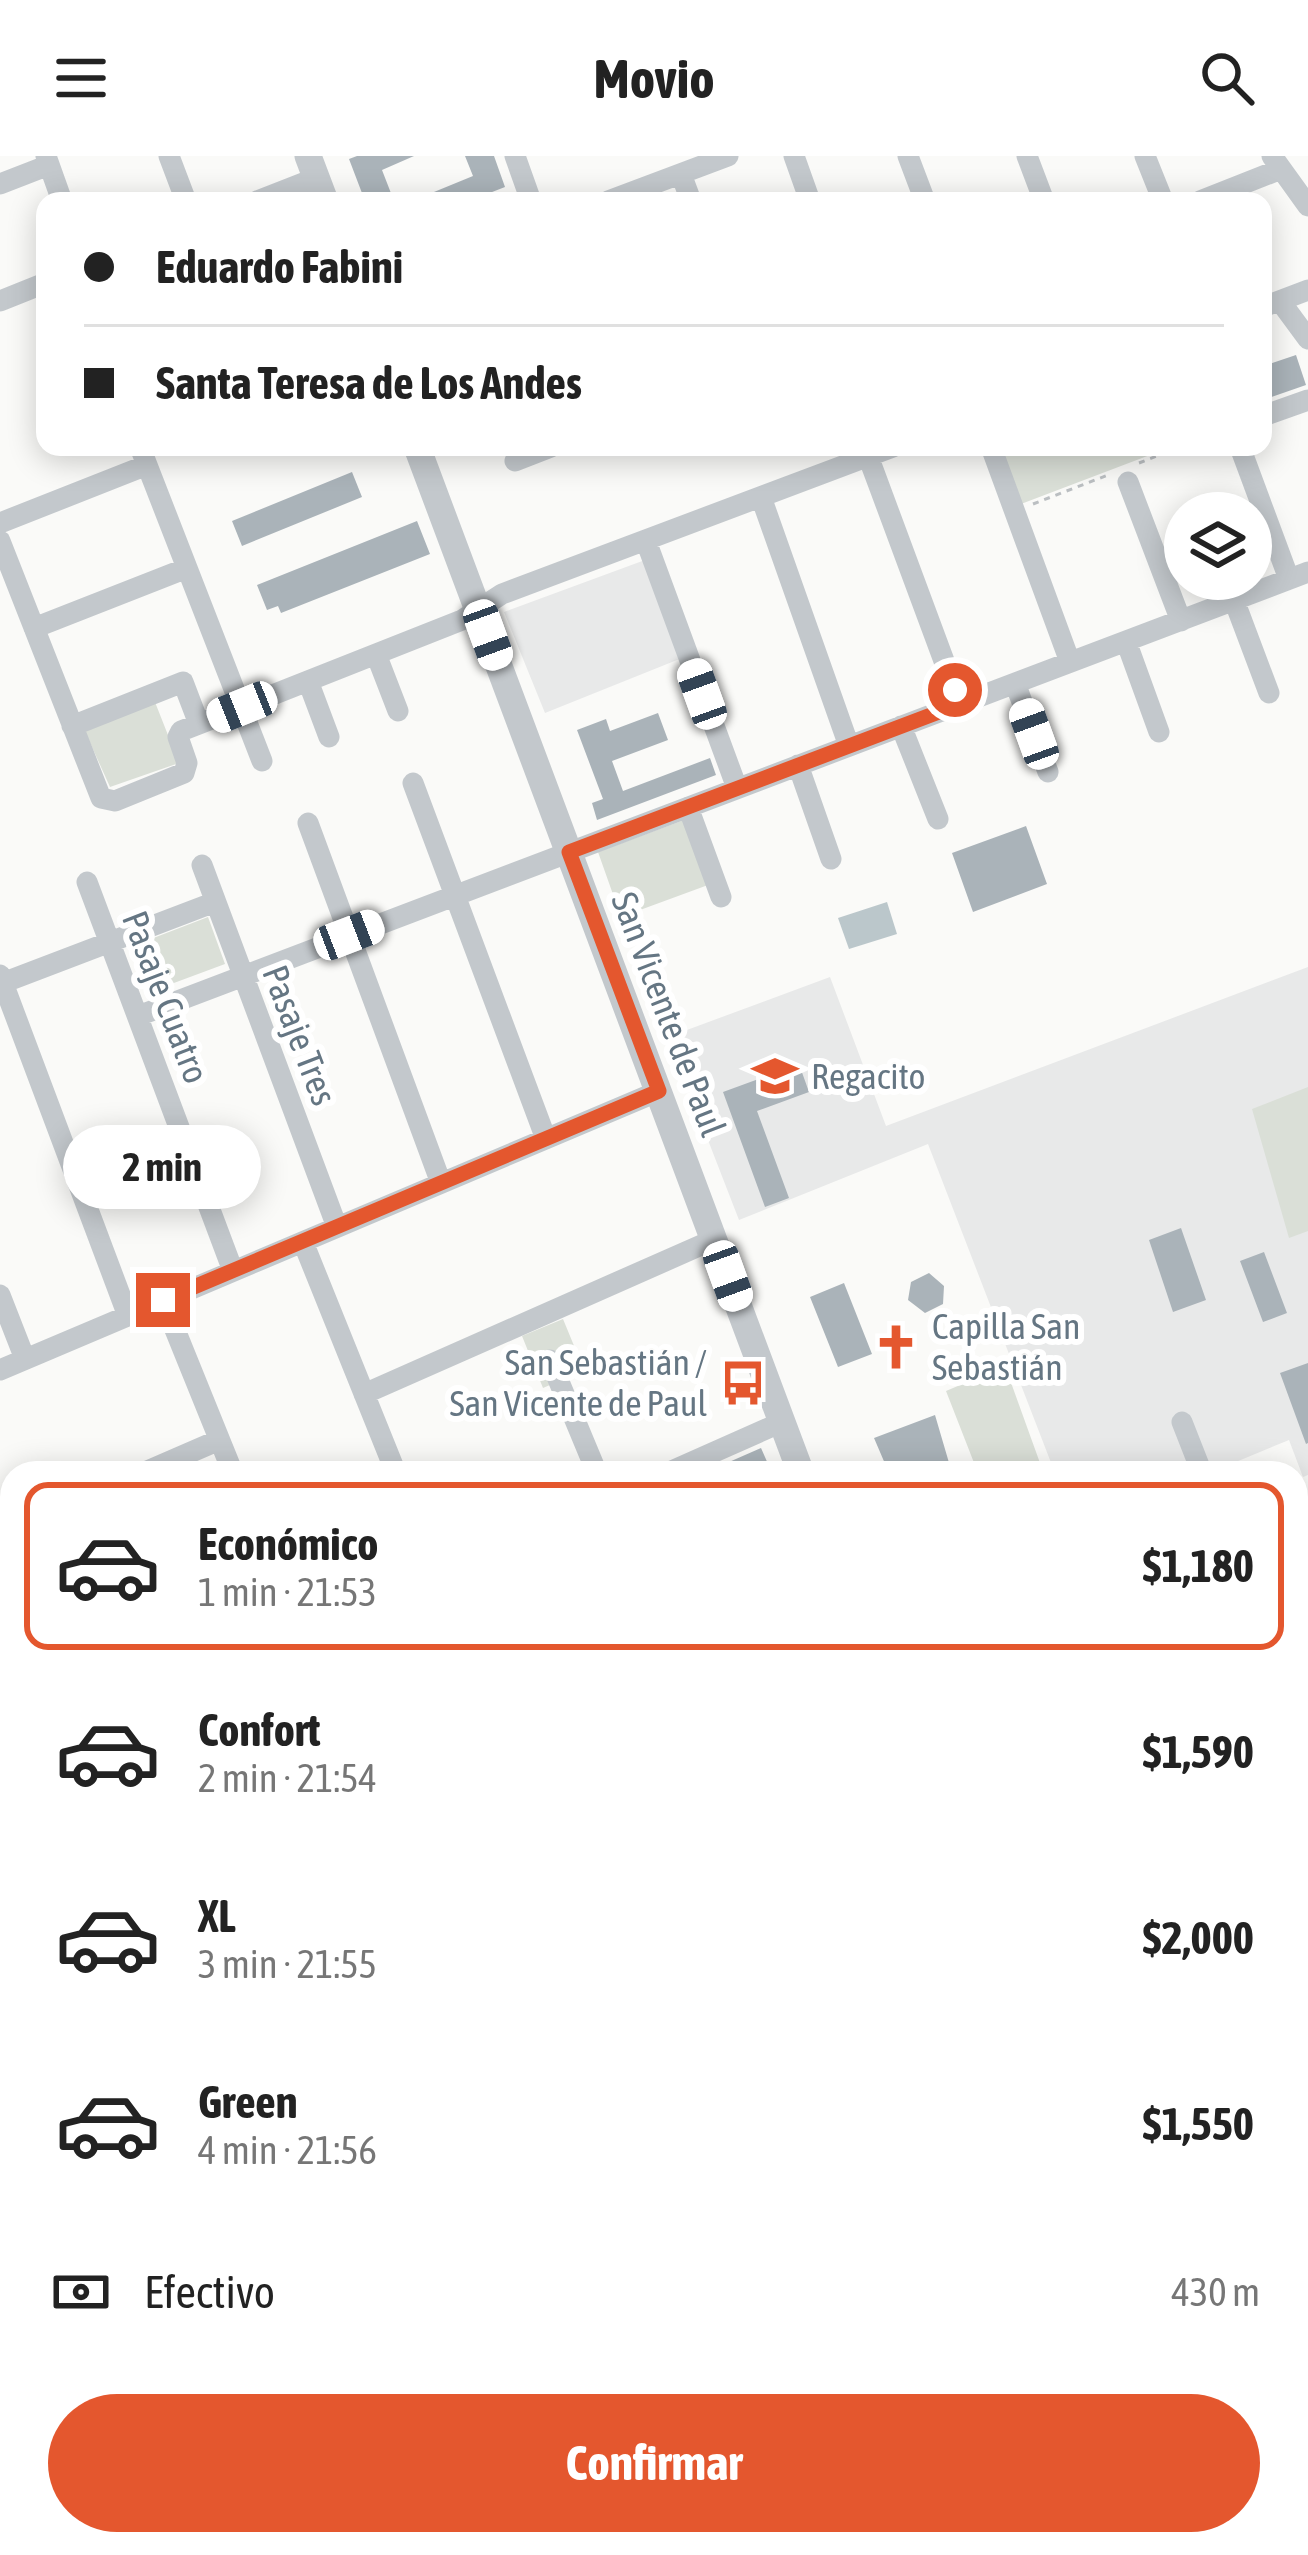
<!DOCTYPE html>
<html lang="es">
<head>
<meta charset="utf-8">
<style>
	body { margin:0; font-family:"Asap Condensed",sans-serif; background:#f6f6f6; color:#222; height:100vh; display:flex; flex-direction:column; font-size:45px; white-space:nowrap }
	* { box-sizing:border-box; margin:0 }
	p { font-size:39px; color:#767676 }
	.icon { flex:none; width:66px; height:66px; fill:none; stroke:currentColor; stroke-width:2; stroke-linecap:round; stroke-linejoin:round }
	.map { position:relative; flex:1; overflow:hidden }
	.drawer { position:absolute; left:0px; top:1305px; width:1308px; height:1095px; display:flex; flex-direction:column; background:#fff; border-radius:36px 36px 0 0; box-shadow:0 6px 30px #0003 }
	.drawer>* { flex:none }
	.guide { position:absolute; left:36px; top:36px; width:1236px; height:264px; border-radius:24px; box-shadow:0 6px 30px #0003; display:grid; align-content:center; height:264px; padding:0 48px; background:#fff }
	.tools { position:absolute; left:1164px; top:336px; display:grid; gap:24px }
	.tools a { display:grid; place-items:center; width:108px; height:108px; border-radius:50%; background:#fff; box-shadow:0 6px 30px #0003; font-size:60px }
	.end { position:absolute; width:54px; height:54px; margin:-27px; border:15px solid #e4572e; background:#fff; box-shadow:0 0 0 6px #fff }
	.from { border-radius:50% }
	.bubble { position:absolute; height:84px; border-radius:42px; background:#fff; box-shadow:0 6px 30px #0003; font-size:39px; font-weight:700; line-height:84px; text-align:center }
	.car { position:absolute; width:36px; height:72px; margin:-36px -18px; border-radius:15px; box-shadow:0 0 9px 3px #0007; background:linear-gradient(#fff 24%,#345 0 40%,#fff 0 76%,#345 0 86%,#fff 0) }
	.guide b { display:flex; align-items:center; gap:42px; height:114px; font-size:45px }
	.guide b+b { border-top:3px solid #e0e0e0 }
	.guide i { width:30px; height:30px; background:#222 }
	ul { padding:21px 0 0; list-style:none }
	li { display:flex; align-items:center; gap:36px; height:168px; margin:0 24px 18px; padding:0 24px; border:6px solid transparent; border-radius:24px }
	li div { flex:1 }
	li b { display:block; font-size:45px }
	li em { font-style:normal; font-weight:700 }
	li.active { border-color:#e4572e }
	li>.icon { width:108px; height:108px; stroke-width:1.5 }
	.pay { display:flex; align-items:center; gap:30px; height:132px; padding:0 48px; font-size:45px }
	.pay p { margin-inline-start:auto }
	.cta { display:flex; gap:24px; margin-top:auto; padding:24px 48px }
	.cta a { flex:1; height:138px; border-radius:72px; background:#e4572e; color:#fff; font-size:48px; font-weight:700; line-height:138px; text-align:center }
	header { display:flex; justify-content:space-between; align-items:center; height:156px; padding:0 48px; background:#fff; font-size:54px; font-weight:700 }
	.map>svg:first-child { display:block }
	.built { fill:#e8e9e9 }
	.green { fill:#dadfd7 }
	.water { fill:#bbc7cb }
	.building { fill:#aab3b9 }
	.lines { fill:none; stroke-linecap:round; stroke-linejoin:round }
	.primary-casing { stroke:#b5babe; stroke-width:40 }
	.motorway-casing { stroke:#b4b9bd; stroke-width:46 }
	.path { stroke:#bbbfc2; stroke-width:3; stroke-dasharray:6 6; stroke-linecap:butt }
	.minor { stroke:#c3c8cc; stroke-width:21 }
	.tertiary { stroke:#c3c8cc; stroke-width:27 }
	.primary { stroke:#fff; stroke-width:36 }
	.motorway { stroke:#fff; stroke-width:42 }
	.rail { stroke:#a2aab0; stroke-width:6; stroke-dasharray:18 9; stroke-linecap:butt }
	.route { stroke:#e4572e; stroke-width:15 }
	.labels { text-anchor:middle; stroke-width:12; stroke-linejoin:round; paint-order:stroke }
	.street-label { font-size:36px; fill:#657683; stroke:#fff }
	.poi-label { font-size:36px; fill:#657683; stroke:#fff; text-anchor:start }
</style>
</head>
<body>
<header><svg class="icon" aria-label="menu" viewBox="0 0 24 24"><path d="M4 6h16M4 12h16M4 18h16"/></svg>Movio<svg class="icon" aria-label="search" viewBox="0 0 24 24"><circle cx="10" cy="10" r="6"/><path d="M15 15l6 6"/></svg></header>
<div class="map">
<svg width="1308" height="2399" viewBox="0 0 1308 2399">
	<rect width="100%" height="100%" fill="#fafaf8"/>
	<path class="built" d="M645,404l37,98 -137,55 -41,-101z
		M1308,811v508l-5,2 -14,-37 -58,24 3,9h-179l-127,-329 -189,76 -71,-183 162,-60 56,149z"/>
	<path class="green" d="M999,291h172l-150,57z
		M153,541l26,66 -69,24 -27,-60z
		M684,664l24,65 -87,32 -23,-65z
		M208,761l17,47 -78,29 -17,-46z
		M1308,931v144l-19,7 -37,-129z
		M563,1163l21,51 -41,18 -21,-52z
		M1005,1210l35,97 -24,10h-38l-32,-82z"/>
	<path class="water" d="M887,746l10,32 -48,15 -11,-31z"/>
	<path class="building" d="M357,0h57l-32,14 12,31h-29l-16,-42z
		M465,0h29l11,31 -36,14h-57l61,-25z
		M1296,199l10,30 -43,15v-34z
		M352,316l10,25 -120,49 -10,-25z
		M417,365l13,33 -149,59 -3,-7 -11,4 -10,-25z
		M658,557l10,27 -56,21 11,30 87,-33 6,17 -119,45 -5,-17 11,-4 -26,-69 29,-11 4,12z
		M1026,670l21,58 -74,28 -21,-59z
		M799,908l10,28 -52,19 32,87 -24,9 -42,-115z
		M1181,1072l25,72 -33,12 -24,-72z
		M1264,1096l23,61 -24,9 -23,-61z
		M929,1117l15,13 -1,18 -18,9 -17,-13 3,-18z
		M844,1127l28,71 -34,13 -28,-70z
		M1308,1207v80l-2,1 -26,-71z
		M935,1259l17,58h-63l-15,-35z
		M761,1292l11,25h-68z"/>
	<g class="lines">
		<g class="primary-casing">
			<path id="primary" d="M0,1465l12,28
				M0,1837l12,28
				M247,2388l5,11
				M391,2388l4,11"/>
		</g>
		<g class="motorway-casing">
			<path id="motorway" d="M0,1560l12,27
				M0,1726l12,28
				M0,1800l12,29
				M284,2388l5,11
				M354,2388l5,11"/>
		</g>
		<path class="path" d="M1139,307l41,-16
			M1033,348l75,-29"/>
		<path class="minor" d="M46,0l16,45
			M169,0l17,45
			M515,0l16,45
			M794,0l16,45
			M908,0l17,45
			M1027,0l17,45
			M1145,0l18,45
			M1272,0l36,50
			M681,18l10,27
			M0,28l49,-19
			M257,45l59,-23
			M608,45l120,-45
			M1200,45l81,-32
			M0,145l45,-18
			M1280,145l28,38
			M1263,151l45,-17
			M1263,260l45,-16
			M140,291l122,314
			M991,291l79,215
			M1240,291l49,132
			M868,300l92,248
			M515,305l36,-14
			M1128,326l53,139
			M761,341l88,249
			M0,367l147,-58
			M0,385l101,257 14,3 69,-28 3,-10 -9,-26 3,-6 18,-7
			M646,385l91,247
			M1234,444l35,93
			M34,472l153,-60
			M1126,485l33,91
			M376,498l22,57
			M308,525l21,56
			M1015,527l33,89
			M72,570l111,-44 16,42 263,-104 40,-26 391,-147
			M901,570l37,93
			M798,609l33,94
			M413,627l133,356
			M688,651l33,90
			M308,667l133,360
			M202,709l135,362
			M87,726l146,389
			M0,819l128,341
			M0,828l215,-82
			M138,860l1170,-444
			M303,1086l93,231
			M0,1139l25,64
			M163,1144l70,173
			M550,1204l47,113
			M0,1214l659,-279
			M364,1238l351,-155
			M1182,1266l20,51
			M143,1317l76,-33
			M667,1317l115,-51
			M0,1378l12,-5
			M1296,1527l12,-5
			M1296,1563l12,32
			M1296,1879l12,-5
			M1296,2105l12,32
			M1296,2159l12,-5
			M0,2170l12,28
			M97,2388l5,11
			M145,2399l23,-11
			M1153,2399l26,-11"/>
		<path class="tertiary" d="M308,0l17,45
			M417,291l384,1026
			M1202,2388l5,11"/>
		<use href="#primary" class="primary"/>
		<use href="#motorway" class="motorway"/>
		<path class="rail" d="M0,1634l12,28
			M0,1661l12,29
			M324,2388l5,11"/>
	</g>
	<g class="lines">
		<path class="route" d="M163,1144l496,-209 -90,-239 391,-148 -5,-14"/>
	</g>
	<defs>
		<g id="school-bare" transform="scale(3.6)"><path d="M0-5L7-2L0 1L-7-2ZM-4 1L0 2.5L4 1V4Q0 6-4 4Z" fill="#e4572e" stroke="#fff" stroke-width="2.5" paint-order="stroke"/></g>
		<g id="church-bare" transform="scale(3.6)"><path d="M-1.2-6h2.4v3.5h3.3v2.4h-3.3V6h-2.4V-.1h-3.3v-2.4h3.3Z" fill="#e4572e" stroke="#fff" stroke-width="2.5" paint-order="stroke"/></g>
		<g id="bus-bare" transform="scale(3.6)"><path d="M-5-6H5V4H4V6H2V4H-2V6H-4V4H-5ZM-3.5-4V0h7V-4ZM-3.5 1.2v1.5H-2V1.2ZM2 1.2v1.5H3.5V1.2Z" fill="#e4572e" stroke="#fff" stroke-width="2.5" paint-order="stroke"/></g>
	</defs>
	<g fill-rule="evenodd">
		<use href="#school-bare" x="775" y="920"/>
		<use href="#church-bare" x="896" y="1191"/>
		<use href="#bus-bare" x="743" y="1227"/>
	</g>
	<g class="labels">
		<g class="street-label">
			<text transform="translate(166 841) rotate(69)" y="13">Pasaje Cuatro</text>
			<text transform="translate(669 858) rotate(69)" y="13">San Vicente de Paul</text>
			<text transform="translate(300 879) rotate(69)" y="13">Pasaje Tres</text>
		</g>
		<g class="poi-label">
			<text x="811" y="933">Regacito</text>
			<text x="932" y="1183">Capilla San<tspan x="932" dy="41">Sebastián</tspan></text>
			<text x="707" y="1219" text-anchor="end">San Sebastián /<tspan x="707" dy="41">San Vicente de Paul</tspan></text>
		</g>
	</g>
</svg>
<div class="tools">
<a><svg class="icon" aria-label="layers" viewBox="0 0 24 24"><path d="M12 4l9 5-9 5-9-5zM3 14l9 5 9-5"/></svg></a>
</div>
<i class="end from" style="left:955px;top:534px"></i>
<i class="end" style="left:163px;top:1144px"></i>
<div class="bubble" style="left:63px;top:969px;width:198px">2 min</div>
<i class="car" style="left:488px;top:479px;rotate:160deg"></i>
<i class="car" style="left:702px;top:538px;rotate:340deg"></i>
<i class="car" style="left:242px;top:551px;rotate:248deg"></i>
<i class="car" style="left:1034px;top:578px;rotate:340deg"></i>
<i class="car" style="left:349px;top:779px;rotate:69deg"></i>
<i class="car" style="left:728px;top:1120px;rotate:160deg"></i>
<div class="guide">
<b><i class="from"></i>Eduardo Fabini</b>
<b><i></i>Santa Teresa de Los Andes</b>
</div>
<section class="drawer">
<ul>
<li class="active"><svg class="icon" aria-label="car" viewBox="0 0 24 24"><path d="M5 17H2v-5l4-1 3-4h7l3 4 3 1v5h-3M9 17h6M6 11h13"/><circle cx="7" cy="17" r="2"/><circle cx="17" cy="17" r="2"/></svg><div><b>Económico</b><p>1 min · 21:53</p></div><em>$1,180</em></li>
<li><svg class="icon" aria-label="car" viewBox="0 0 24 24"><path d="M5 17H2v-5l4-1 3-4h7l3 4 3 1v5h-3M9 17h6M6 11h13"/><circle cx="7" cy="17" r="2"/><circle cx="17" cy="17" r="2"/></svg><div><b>Confort</b><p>2 min · 21:54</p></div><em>$1,590</em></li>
<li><svg class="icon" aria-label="car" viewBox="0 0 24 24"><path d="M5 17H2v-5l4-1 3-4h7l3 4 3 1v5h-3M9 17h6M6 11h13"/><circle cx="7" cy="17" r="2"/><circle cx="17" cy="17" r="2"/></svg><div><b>XL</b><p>3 min · 21:55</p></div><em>$2,000</em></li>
<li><svg class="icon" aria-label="car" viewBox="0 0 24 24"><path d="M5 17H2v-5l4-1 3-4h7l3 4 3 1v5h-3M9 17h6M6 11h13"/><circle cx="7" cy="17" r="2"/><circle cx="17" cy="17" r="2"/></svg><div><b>Green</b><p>4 min · 21:56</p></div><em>$1,550</em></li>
</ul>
<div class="pay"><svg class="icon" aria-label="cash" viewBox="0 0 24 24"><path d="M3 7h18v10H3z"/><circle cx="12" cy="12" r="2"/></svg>Efectivo<p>430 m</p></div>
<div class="cta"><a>Confirmar</a></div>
</section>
</div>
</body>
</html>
